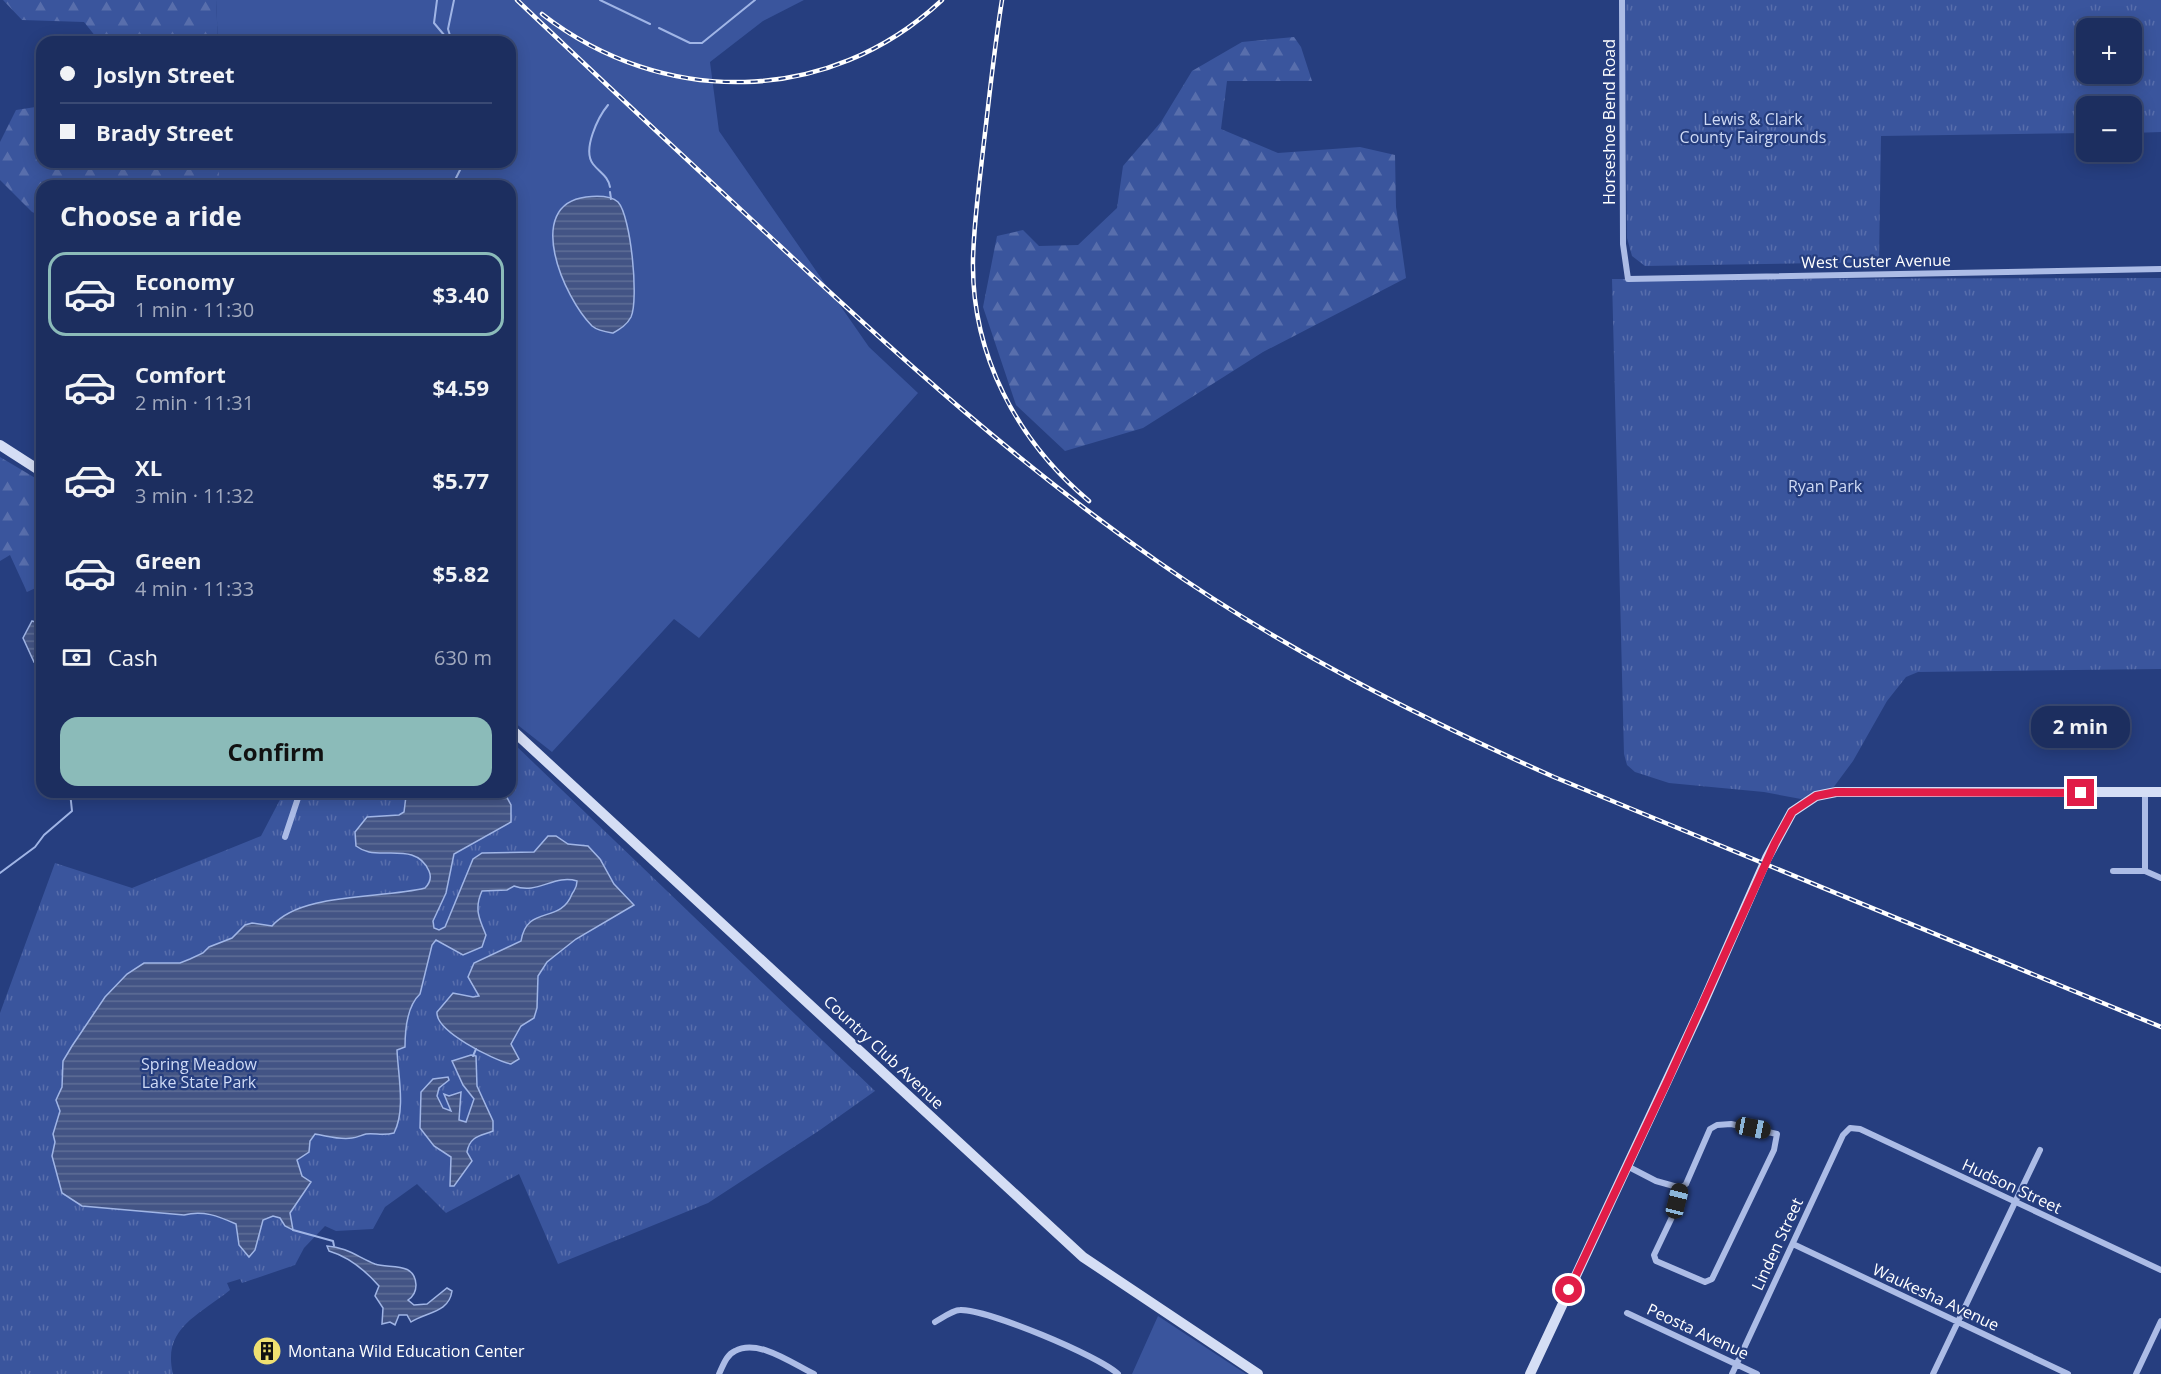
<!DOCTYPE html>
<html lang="en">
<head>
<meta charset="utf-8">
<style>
	body { margin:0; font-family:"Open Sans",sans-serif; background:#293a68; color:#f1f3f6; height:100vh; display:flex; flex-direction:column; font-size:22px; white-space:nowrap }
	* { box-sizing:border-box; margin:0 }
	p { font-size:20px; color:#a0a8bd }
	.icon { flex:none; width:33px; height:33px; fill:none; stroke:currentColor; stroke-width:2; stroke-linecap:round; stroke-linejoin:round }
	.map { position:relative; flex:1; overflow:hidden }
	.side { position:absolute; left:36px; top:180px; width:480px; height:618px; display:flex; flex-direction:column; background:#1c2e5f; border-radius:18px; box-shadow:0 3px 15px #0003,0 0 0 2px #3a4a74 }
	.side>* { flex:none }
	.banner { position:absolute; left:36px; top:36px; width:480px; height:132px; border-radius:18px; box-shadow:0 3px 15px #0003,0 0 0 2px #3a4a74; display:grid; align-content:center; height:132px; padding:0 24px; background:#1c2e5f }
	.fabs { position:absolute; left:2076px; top:18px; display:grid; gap:12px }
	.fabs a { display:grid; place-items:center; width:66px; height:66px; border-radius:12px; background:#1c2e5f; box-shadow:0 3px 15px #0003,0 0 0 2px #3a4a74; font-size:30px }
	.end { position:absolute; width:27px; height:27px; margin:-14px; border:8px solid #e11d48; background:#fff; box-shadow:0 0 0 3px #fff }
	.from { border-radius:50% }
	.bubble { position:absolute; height:42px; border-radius:18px; background:#1c2e5f; box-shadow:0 3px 15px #0003,0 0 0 2px #3a4a74; font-size:20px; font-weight:700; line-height:42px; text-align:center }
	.car { position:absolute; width:18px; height:36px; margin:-18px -9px; border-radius:8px; box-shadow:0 0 4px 2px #0007; background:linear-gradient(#222 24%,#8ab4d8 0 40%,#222 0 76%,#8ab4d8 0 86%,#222 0) }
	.banner b { display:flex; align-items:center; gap:21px; height:57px; font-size:22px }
	.banner b+b { border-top:2px solid #3a4a74 }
	.banner i { width:15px; height:15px; background:#f1f3f6 }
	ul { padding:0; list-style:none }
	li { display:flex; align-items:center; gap:18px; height:84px; margin:0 12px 9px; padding:0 12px; border:3px solid transparent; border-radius:18px }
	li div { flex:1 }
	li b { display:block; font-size:22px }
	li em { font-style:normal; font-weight:700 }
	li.selected { border-color:#8bbbb9 }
	li>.icon { width:54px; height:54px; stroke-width:1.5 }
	h2 { padding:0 24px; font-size:27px; line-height:72px }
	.pay { display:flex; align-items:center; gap:15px; height:66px; padding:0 24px; font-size:22px }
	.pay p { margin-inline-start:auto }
	.action { display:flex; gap:12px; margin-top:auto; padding:12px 24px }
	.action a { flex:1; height:69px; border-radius:18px; background:#8bbbb9; color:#111; font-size:24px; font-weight:700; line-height:69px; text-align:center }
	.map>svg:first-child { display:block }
	.grass { fill:#3a559d }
	.forest { fill:url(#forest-firs) }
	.park { fill:url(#park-tufts); fill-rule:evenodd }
	.water { fill:url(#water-rules); stroke:#a0b5e6; stroke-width:1.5 }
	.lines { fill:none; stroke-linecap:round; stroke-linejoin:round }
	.stream { stroke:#a0b5e6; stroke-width:2 }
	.street { stroke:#acbce6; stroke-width:6 }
	.secondary { stroke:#d5def5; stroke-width:10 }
	.rail-casing { stroke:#fff; stroke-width:4.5 }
	.rail { stroke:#263e7f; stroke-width:2; stroke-dasharray:7; stroke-linecap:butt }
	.route { stroke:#e11d48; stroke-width:8 }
	.labels { text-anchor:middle; stroke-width:4.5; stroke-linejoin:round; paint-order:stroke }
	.park-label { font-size:16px; fill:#cfdaf5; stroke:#263e7f }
	.street-label { font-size:16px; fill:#fff; stroke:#263e7f }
	.poi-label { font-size:16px; fill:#fff; stroke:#263e7f; text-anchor:start }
</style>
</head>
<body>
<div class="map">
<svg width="2161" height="1374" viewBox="0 0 2161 1374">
	<defs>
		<pattern id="forest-firs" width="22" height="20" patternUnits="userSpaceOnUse" patternTransform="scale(1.5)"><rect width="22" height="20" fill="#3a559d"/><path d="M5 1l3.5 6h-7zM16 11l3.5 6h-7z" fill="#586eac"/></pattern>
		<pattern id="park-tufts" width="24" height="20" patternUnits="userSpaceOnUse" patternTransform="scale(1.5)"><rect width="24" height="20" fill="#3a559d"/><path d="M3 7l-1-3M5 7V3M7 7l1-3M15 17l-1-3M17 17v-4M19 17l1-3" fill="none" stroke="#586eac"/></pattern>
		<pattern id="water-rules" width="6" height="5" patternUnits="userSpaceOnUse" patternTransform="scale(1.5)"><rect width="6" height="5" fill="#435485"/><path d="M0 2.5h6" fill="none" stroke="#5f6e97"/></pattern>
	</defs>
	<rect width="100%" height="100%" fill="#263e7f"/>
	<path class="grass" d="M216,0h588l-41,21 -53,41 9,69 150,216 49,46 -219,245 -25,-19 -122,133 -42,-33v-533h-291v-24h291v-120h-292z
		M1158,1316l88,58h-114z"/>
	<path class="forest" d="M3,0h213l2,42h-118l-16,-20 -62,-2z
		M1294,37l7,10 11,34h-85l-6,48 57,24 82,-6 35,8 1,52 10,71 -143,74 -120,76 -78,23 -49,-46 -33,-98 14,-71 26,-6 16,16 39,-1 39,-37 6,-42 38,-44 31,-51 50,-29z
		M42,106v56h177v24h-177v30l-10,-4 -32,-32v-38l16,-32z
		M0,457l42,25v103l-15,7 -17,-37 -10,6z"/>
	<path class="park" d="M1624,0h537v132l-29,1v-27h-46v27l-205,3 -2,126 -234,4 -13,-10 -5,-18zM2086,28h46v46h-46z
		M2161,278v391l-243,3 -12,5 -19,24 -34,60 -20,27 -32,11 -37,-7 -95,-9 -34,-11 -8,-7 -3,-11 -12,-475z
		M510,740l365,351 -55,39 -112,73 -150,61 -39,-90 -73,39 -29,-29 -32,23 -12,22 -37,2 -11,-5 -21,22 -9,17 -53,18 -2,-4 -13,4 3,7c-32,26 -68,38 -57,84h-173v-361l55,-150 77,25 129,-52 23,-44h226z"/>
	<path class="water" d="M586,197c9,-1 24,-2 32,5 13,14 21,98 13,115 -4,8 -11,12 -18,16 -7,-1 -15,-2 -21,-7 -28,-28 -69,-121 -6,-129z
		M32,621l10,3v39l-2,-3 -6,2 -11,-24z
		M392,792h112l7,13v17l-57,32 -8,39 -13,28 1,7 5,2 6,-3 28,-68 9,-6 52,-1 14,-16h8l12,8 20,2 12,13 14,25 20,21 -58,34 -29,23 -9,14 -1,32 -3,10 -13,8 -10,18 8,15 -8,5c-18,-4 -76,-33 -74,-52l16,-19 20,4 6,-1 -11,-19 6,-14 47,-22c6,-37 39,-16 51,-47 3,-5 5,-6 5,-13 -23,-7 -39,14 -63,5l-7,4 -25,1c-8,17 -3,28 4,44l-4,12 -19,8 -27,-15 -4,5 -12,49c-13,12 -15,36 -15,53l-8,3c1,25 9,60 -3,83 -11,3 -18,0 -28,1 -5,1 -9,4 -14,4 -13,2 -24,-2 -37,-4l-5,7 -1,11 -12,8 5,16 9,6 -21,31 3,17 -8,-4 -5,-8 -7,-2 -10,4 -8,30 -6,7 -10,-12 -3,-21c-18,-8 -33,-14 -52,-9l-102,-9 -20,-13 -10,-37 3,-14 -2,-8 7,-23 -4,-11 6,-13 1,-26 9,-15 33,-49 22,-23 17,-11h36l10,-4 13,-6 6,-6 23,-9 13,-13 7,-2 20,3c29,-34 110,-27 153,-38 5,-5 7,-10 4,-17 -11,-26 -40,-15 -60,-19 -5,-1 -9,-3 -13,-6l-1,-14 12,-15 32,-2 5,-3 2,-16z
		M471,1055l5,1 1,30 16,35v10c-11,5 -23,4 -26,21l5,9 -18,25h-4l1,-29 -17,-11 -14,-18 1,-36 12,-13 15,-2 1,3 -10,8 -2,8 6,12 8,3 -7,-17 5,2 12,-4 -2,28 7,2 8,-23 -11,-14 -11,-24z
		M327,1246c19,1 31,11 48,18 14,5 40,-3 41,21 0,7 -2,11 -8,15l6,5 13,-1 20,-16 5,3c-3,22 -26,21 -41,31l-4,-7h-8l-4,10 -5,-3 -8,2 1,-16 -8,-12 4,-10c-14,-16 -30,-29 -50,-35z"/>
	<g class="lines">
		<path class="stream" d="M437,0l-3,23 16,19
			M600,0l50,24
			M659,28l31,15h12l53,-43
			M452,42l-4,-13 6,-29
			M608,105c-10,12 -26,45 -15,59 7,9 15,12 17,23
			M452,186l12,-24
			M610,192l1,7
			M0,873l35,-26 9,-12 28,-24 -2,-19
			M473,1056l3,-7
			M293,1230l40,11 1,5"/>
		<path class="street" d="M1622,0l1,244 5,35 533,-10
			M2145,792v79
			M285,837l15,-45
			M2113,871h32l16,7
			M1731,1124l46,10 -3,16 -62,129 -7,3 -49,-21 -2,-6 20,-42 7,-25 5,-4 24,-55 7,-4z
			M1627,1166l29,15 25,7
			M1793,1244l275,130
			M1627,1313l130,61
			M935,1322c7,-4 18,-12 25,-12 27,-1 139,46 158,64
			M719,1374c4,-8 7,-19 16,-23 23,-13 58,13 79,23
			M1732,1374l111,-239 7,-7 10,1 301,141
			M1933,1374l107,-224
			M2136,1374l25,-53"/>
		<path class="secondary" d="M0,445l42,27
			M510,728l573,529 175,117
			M1530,1374l171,-366 66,-150 25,-46 24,-16 20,-4h325"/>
		<g class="rail-casing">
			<path id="rail" d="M517,0c87,83 175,164 263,246 120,112 242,221 377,315 124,87 260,155 397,216l607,250
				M1002,0c-8,50 -13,100 -19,150 -4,36 -9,72 -10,109 -2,95 44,182 116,242
				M542,14c121,94 287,92 400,-14"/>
		</g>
		<use href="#rail" class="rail"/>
	</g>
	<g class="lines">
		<path class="route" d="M1569,1290l99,-210 107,-237 17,-31 24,-16 20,-4 245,1"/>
	</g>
	<defs>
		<g id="building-disc" transform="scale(1.5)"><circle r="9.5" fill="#efe071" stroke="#263e7f"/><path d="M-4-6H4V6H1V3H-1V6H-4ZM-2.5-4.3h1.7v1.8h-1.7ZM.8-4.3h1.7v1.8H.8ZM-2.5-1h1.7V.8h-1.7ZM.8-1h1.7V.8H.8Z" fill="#111"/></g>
	</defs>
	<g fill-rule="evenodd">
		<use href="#building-disc" x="267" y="1351"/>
	</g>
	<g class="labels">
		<g class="park-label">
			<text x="1753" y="125">Lewis &amp; Clark<tspan x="1753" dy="18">County Fairgrounds</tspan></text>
			<text x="1825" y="492">Ryan Park</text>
			<text x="199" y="1070">Spring Meadow<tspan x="199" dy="18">Lake State Park</tspan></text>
		</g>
		<g class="street-label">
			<text transform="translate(1609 122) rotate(-90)" y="6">Horseshoe Bend Road</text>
			<text transform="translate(1876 261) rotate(-1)" y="6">West Custer Avenue</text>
			<text transform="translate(884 1052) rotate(43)" y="6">Country Club Avenue</text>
			<text transform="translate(2012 1186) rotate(25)" y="6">Hudson Street</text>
			<text transform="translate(1777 1244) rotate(-65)" y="6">Linden Street</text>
			<text transform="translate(1936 1297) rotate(25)" y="6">Waukesha Avenue</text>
			<text transform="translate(1698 1331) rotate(25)" y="6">Peosta Avenue</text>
		</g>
		<g class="poi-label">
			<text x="288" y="1357">Montana Wild Education Center</text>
		</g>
	</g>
</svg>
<div class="fabs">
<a>+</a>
<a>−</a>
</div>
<i class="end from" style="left:1569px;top:1290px"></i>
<i class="end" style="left:2081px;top:793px"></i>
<div class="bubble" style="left:2031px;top:706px;width:99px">2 min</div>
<i class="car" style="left:1753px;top:1128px;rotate:101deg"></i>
<i class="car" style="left:1677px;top:1201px;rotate:14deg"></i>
<div class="banner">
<b><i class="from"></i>Joslyn Street</b>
<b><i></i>Brady Street</b>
</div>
<section class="side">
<h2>Choose a ride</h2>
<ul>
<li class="selected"><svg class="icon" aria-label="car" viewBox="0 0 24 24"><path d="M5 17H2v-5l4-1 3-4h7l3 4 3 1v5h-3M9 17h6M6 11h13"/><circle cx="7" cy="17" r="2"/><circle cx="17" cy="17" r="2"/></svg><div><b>Economy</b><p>1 min · 11:30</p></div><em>$3.40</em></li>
<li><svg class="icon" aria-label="car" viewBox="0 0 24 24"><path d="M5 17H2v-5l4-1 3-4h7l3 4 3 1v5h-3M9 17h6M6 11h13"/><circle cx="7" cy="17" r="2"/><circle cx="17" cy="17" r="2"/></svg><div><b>Comfort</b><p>2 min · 11:31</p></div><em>$4.59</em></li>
<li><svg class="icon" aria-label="car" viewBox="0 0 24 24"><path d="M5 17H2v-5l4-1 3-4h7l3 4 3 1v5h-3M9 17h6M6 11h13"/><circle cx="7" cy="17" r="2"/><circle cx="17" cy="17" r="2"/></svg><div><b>XL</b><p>3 min · 11:32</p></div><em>$5.77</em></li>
<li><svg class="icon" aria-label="car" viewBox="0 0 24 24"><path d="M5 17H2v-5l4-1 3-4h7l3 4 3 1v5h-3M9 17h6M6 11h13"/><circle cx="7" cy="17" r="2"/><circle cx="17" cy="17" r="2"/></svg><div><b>Green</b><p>4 min · 11:33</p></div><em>$5.82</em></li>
</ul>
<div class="pay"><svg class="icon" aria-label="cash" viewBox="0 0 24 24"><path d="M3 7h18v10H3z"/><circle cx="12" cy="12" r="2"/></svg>Cash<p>630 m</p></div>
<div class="action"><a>Confirm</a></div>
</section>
</div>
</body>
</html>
